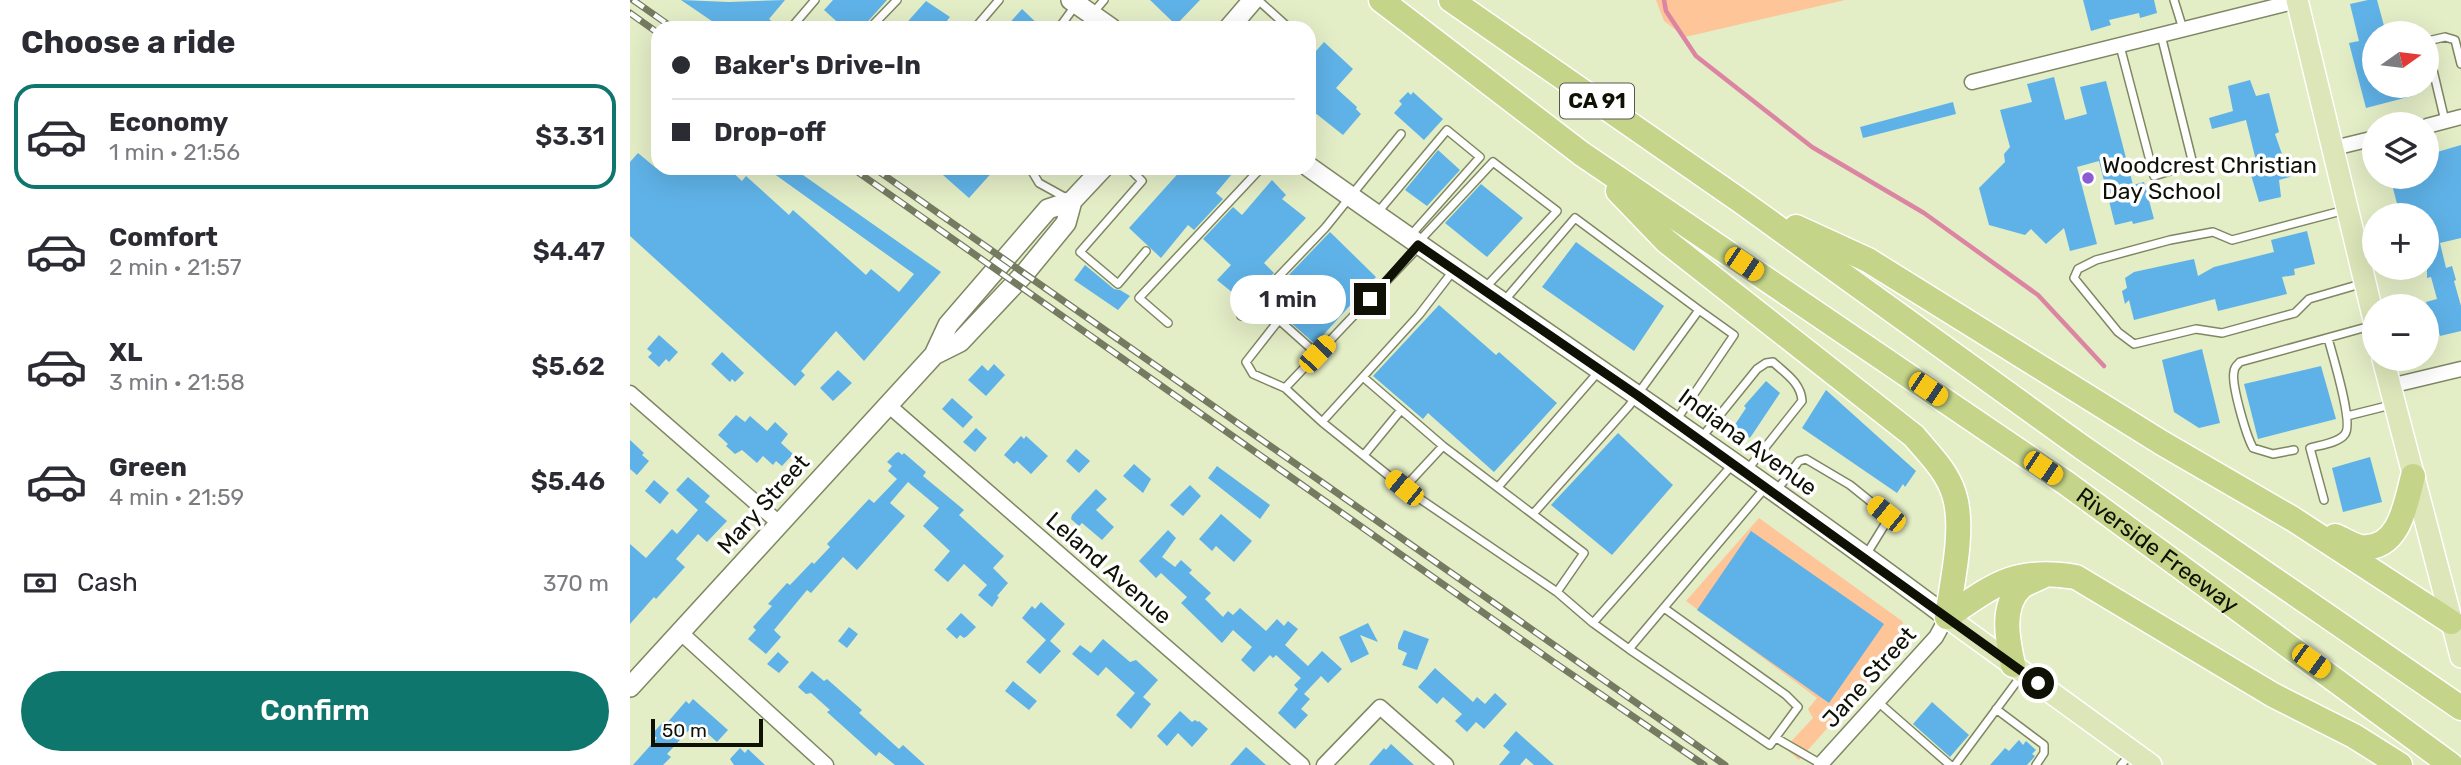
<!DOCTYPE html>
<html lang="en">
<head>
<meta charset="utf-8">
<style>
	body { margin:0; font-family:Rubik,sans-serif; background:#f7f7f7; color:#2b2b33; height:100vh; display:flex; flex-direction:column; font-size:26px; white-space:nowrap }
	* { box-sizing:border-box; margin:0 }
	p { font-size:23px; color:#7c7c81 }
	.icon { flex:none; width:38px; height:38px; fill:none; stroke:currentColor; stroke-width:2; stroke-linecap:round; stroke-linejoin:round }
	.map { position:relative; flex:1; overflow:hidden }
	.side { display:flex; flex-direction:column; background:#fff; width:630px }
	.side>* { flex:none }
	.top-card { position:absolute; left:21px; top:21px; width:665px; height:154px; border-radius:21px; box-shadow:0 7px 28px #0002; display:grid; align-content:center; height:154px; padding:0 21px; background:#fff }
	.needle { width:46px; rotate:76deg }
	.buttons { position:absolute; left:1732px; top:21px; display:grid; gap:14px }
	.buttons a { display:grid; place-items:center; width:77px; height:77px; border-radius:50%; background:#fff; box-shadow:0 7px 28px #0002; font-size:35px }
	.scale { position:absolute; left:21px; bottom:18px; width:112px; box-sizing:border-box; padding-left:7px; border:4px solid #0e1104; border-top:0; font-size:19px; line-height:24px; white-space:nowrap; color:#0e1104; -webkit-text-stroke:5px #fff; paint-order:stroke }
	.end { position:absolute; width:32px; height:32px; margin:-16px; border:9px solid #0e1104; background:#fff; box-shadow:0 0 0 4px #fff }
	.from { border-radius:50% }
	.bubble { position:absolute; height:49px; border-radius:24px; background:#fff; box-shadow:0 7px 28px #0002; font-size:23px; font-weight:600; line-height:49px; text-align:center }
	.car { position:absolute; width:21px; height:42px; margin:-21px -10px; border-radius:9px; box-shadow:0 0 5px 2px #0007; background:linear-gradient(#f5c518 24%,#345 0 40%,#f5c518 0 76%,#345 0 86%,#f5c518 0) }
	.top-card b { display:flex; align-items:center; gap:24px; height:66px; font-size:26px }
	.top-card b+b { border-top:2px solid #e1e1e2 }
	.top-card i { width:18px; height:18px; background:#2b2b33 }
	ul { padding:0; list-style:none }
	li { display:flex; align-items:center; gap:21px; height:105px; margin:0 14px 10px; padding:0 7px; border:4px solid transparent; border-radius:21px }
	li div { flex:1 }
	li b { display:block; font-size:26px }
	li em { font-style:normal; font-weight:600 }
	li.on { border-color:#0f766e }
	li>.icon { width:63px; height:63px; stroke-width:1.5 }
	h2 { padding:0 21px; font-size:32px; line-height:84px }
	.pay { display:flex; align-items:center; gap:18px; height:77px; padding:0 21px; font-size:26px }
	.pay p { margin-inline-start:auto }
	.primary-button { display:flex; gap:14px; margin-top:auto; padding:14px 21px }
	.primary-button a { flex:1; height:80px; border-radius:42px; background:#0f766e; color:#fff; font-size:28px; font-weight:600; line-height:80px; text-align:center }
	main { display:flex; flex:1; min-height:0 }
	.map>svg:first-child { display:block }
	.green { fill:#fec599 }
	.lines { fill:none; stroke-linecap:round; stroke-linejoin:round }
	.stream { stroke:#dc85a2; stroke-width:4.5 }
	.building { fill:#5fb2e7 }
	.lane-casing { stroke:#7e8763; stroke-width:10 }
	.street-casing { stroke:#7e8763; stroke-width:17 }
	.secondary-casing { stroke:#7e8763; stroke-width:22 }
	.primary-casing { stroke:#fff; stroke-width:24 }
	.highway-casing { stroke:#fff; stroke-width:27 }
	.lane { stroke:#fff; stroke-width:7 }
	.street { stroke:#fff; stroke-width:14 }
	.secondary { stroke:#fff; stroke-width:19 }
	.primary { stroke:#dce6b9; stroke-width:21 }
	.highway { stroke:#c4d58a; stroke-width:24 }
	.rail-casing { stroke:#747b61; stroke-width:7 }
	.rail { stroke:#fff; stroke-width:4.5; stroke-dasharray:13; stroke-linecap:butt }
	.route { stroke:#0e1104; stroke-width:9 }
	.poi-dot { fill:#8c5cd5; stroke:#fff; stroke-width:2.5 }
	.labels { text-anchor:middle; stroke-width:7; stroke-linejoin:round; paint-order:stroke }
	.shield { fill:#fff; stroke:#56584f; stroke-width:2 }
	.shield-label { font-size:21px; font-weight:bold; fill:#0e1104 }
	.poi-label { font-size:23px; fill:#0e1104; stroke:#fff; text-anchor:start }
	.street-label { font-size:23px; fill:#0e1104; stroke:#fff }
</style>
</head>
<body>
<main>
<section class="side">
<h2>Choose a ride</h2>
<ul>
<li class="on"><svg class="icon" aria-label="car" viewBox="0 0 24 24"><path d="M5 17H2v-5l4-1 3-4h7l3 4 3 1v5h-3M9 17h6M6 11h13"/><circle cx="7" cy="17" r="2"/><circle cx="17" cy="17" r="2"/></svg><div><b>Economy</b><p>1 min · 21:56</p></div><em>$3.31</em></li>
<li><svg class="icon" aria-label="car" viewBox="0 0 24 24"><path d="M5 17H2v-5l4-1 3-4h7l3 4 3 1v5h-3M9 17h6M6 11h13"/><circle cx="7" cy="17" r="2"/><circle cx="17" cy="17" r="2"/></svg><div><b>Comfort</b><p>2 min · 21:57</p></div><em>$4.47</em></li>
<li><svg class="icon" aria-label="car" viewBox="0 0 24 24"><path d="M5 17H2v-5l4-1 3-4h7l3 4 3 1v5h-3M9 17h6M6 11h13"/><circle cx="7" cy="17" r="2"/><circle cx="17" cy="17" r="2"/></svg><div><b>XL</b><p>3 min · 21:58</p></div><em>$5.62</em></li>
<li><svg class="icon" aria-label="car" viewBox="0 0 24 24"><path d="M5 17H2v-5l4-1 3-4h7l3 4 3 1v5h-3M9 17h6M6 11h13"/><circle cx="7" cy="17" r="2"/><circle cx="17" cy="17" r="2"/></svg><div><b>Green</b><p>4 min · 21:59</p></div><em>$5.46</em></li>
</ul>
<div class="pay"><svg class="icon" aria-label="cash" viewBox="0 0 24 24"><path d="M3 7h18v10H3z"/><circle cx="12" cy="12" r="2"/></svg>Cash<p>370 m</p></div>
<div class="primary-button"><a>Confirm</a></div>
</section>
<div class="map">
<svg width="1831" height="765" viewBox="0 0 1831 765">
	<rect width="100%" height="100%" fill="#e3edc6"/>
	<path class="green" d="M1026,0h189l-160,37 -21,-16z
		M1129,518l143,103 4,10 -2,11 -105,118 -14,-12 28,-30 -5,-9 9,-11 -131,-97z"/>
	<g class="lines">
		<path class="stream" d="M1034,0l2,11 30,45 116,91 112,66 114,82 66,71"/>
	</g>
	<path class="building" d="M51,0l48,2 56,-2 -16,19 10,9h-57z
		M203,0h54l-25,28h-18l-20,-18z
		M520,0h50l-24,25z
		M1453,0h71l3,13 -17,5 -1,-5 -30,7 2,5 -20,6z
		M1738,0h9l9,33h-11v53h35l2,10 -46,12 -17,-65 10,-2 -9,-37z
		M296,1l24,16 -9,11h-39z
		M392,9l20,19h-37z
		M694,42l29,27 -17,19 21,19 -1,2 5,5 -18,21 -34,-27v-34l7,-8 -7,-7z
		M1424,77l11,43 22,-6 -7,-27 26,-6 27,104 11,-3 10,37 -21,5 -1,-3 -17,4 -16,-64 -22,6 20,77 -27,7 -6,-23 -18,16 -15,-15 -6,6 -36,-10 -10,-37 26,-26 -1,-8 6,-7 -10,-37 32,-8 -5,-18z
		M1620,80l6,16 13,-3 10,39 -4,2 15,43 -11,3 2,17 -22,5 -8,-27 8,-2 -13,-53 -34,9 -3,-11 24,-7 -5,-25z
		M778,92l3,3 2,-3 30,27 -19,21 -30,-27 8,-9 -3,-3z
		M1323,102l3,12 -93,24 -3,-11z
		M1831,145v93l-21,5 6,25 6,-2 4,14 -2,1 7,25v25l-21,5 -4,-14 -4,1 -6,-21 11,-3 -6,-22 -4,1v-63h-27l-10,-38h37v-22z
		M808,150l22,20 -33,36 -22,-16z
		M8,153l18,15h72l14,13 4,-5 43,39 4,-5 73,65 5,-6 28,23 15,-18 -148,-106h27l148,104 -77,89 -28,-30 -35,40 4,4 -10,11 -165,-150v-74z
		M305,168h61l-27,30z
		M553,168h54l-21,25 7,6 -29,31 -6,-5 -27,33 -32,-30z
		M642,180l14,15 -4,4 24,19 -42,45 10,10 -30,29 -27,-22 14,-15 -28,-26 30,-32 9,8z
		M851,184l42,34 -36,39 -42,-34z
		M1677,231l8,33 -21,5 1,6 -13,2 5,17 -69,17 -3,-12 -81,21 -5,-20 -4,4 -3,-13 5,-3 -2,-10 9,-6 60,-13 4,17 16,-9 60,-15 -3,-12z
		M700,232l46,45 -61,67 -50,-44z
		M946,242l88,64 -30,45 -92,-64z
		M455,265l29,24 6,1 10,6 -12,14 -44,-30z
		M809,305l57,50 3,-3 58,51 -63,69 -66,-59 -5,6 -50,-43z
		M29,335l19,17 -9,10 -3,-3 -7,8 -11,-10 4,-4 -5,-4z
		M1572,349l18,74 -21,5 -25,-16 -12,-52z
		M92,352l22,21 -9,9 -3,-3 -2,3 -19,-18z
		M364,364l11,11 -19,21 -18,-16 14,-15 6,6z
		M1691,366l15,53 -78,20 -14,-55z
		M208,370l14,13 -19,18 -13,-13z
		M1136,381l14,12 -30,45 -16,-12 12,-18 -2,-2z
		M1196,390l90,81 -11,16 -2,-3 -6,9 -95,-65z
		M322,398l21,19 -10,11 -21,-19z
		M106,415l9,7 5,-6 17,15 8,-9 13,12 -7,9 12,11 -11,12 -6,-5 -3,4 -10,-9 -6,7 -15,-13 -7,4 -9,-8 2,-2 -10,-9z
		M346,428l11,10 -12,14 -12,-10z
		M988,433l55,52 -61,70 -61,-50z
		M391,436l3,3 2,-3 22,20 -17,18 -14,-13 -3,3 -10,-9z
		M0,440l14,13 -2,2 7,6 -12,14 -7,-6z
		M446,449l14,12 -11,12 -13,-12z
		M269,452l3,3 2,-2 22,19 -3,4 41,34 -5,5 45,41 -11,12 15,15 -11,13 2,1 -7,10 -14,-12 9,-10 -23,-21 -16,18 -14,-12 16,-19 -27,-25 16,-18 -31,-26 -18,21 15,13 -48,54 -14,-13 -32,36 -4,-3 -33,40 7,7 -15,17 -18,-15 8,-9 -3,-3 19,-21 -4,-2 19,-21 3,2 22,-23 2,2 16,-17 -3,-3 42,-45 5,4 23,-24 -9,-8 4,-5 -5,-4 9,-9z
		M1740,457l12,45 -39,10 -11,-44z
		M504,464l17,15 -8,14 -20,-17z
		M587,466l53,39 -10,14 -52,-41z
		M58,477l22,19 -12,14 -22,-20z
		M24,480l15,13 -9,11 -15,-13z
		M560,485l11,11 -18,20 -13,-11z
		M466,489l11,10 -11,11 18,17 -12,13 -20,-17 -3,3 -8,-7 1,-4z
		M75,502l22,19 -20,21 -9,-8 -22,25 9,8 -29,32 -2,-2 -24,27v-80l16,14 26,-29 5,5z
		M591,514l31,27 -18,21 -18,-16 -4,5 -13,-12z
		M538,530l8,8 -14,19 13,10 6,-7 11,10 -3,3 22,20 -6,6 18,18 5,-6 5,4 7,-7 26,23 11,-12 7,7 4,-5 10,8 -13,16 23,21 14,-15 20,18 -14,14 -7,-7 -17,18 6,5 -9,10 7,6 -13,14 -17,-16 20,-24 3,3 -7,-7 7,-7 -25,-23 -3,3 -3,-3 -16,17 -13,-12 11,-13 -19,-17 -11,13 -41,-40 6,-6 -26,-24 -5,5 -17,-17z
		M1121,531l133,93 -55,79 -132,-93z
		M411,602l24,22 -15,17 11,10 -21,23 -14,-12 20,-22 -24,-22 10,-12 3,3z
		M331,613l15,14 -9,9 -3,2 -4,-3 -3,4 -11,-10z
		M738,623l10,19 -18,-7 9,19 -18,9 -12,-26z
		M219,627l9,7 -11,14 -9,-7z
		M774,630l25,9 -12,31 -15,-5 5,-12 -9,-4v-5z
		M473,639l27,23 6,-2 22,20 -15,17 8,7 -20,25 -15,-14 19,-22 -29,-26 -8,9 -26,-22 8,-9 11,8z
		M148,652l11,10 -10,11 -12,-9z
		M805,668l38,34 4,-5 8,7 10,-11 12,11 -23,25 -8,-7 -9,10 -12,-11 7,-7 -19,-17 -6,7 -19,-17z
		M182,671l12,10 3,-2 35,31 -3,3 40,36 4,-4 22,20h-30l-16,-13 -3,4 -49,-44 3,-2 -19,-17 -5,1 -8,-7z
		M383,681l24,20 -8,9 -24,-19z
		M63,699l35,31 -11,12 -9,-8 -6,6 -12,-11 -23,25 4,3 -8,8h-30l24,-27 -5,-4 12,-13 3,2 19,-22 3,3z
		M1302,702l37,33 -19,22 -37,-33z
		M550,711l12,11 3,-2 3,2 1,-1 9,8 -16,18 -14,-14 -11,13 -10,-10z
		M886,731l38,34h-20l-8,-7 -6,7h-21l11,-13 -7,-6z
		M1389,740l4,5 3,-4 10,9 -4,4 3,2 -8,9h-37l15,-17 4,3z
		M761,744l23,21h-45l15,-17 2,2z
		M616,747l20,18h-36z
		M110,748l5,5 3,-4 17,16h-31l-4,-6z"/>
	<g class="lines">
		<g class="lane-casing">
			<path id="lane" d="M628,0l31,28
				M1544,0l9,29
				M462,14l12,-14
				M161,28l24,-28
				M240,28l27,-28
				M345,28l24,-28
				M429,28l16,-22
				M1490,46l34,130 39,-12 -32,-129
				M1815,121l-17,-72 4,-9 13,-3 10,3 6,24
				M400,168l9,15 29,16
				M499,168l13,13 -62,71 38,32 28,-33
				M1715,210l-113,30 -19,-8 -43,8 -74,20 -18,9 -4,9 44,54 16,12 62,-15 26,4 73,-20 14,-14 55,-16
				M748,212l69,-82 33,27 -69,78
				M823,271l-34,44 -97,107 82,66 39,-42 141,107 -27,39 36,31
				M874,301l71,-83 124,92 -70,96 -96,108
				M611,316l84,-88 76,-94
				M538,323l-29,-25 122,-130
				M733,377l80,69
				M655,388l-32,-14 -7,-12 33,-42 38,34
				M1717,416l44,-11
				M692,422l-37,-34 128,-135 10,-16 70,-75 64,49 -73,78
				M1045,422l59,-87 -35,-25
				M1072,437l55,-68 9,-6 7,-1c13,12 28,21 29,39l-54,68
				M1664,450l-21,4 -20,-6c-7,-13 -22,-64 -19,-76 0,-5 3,-7 6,-10l134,-37
				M734,455l37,-45
				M1103,464l-140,159 36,26 136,-161
				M868,487l102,-117
				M774,488l153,104
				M1147,490l22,-29 7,-2 44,26 36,29 1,7 -21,34
				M1694,500l-14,-52c10,-3 29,-5 35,-14 9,-11 -13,-80 -17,-96
				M999,649l141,96 28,-38 -12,-12 -122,-87
				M1248,702l72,63
				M1366,709l48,36v8l-8,12
				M1146,738l45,26
				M1325,765l66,-89
				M1491,765l9,-10"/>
		</g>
		<g class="street-casing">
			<path id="street" d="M1342,82l325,-81
				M1797,126l34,-9
				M1704,148l41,-10
				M1760,386l71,-17
				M0,393l149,130
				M257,404l415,361
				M50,632l146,133
				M1191,764l115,-127 11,-20
				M694,765l56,-58 66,58"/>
		</g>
		<g class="secondary-casing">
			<path id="secondary" d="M441,0l40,28
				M599,28l24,-28
				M679,167c212,151 430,294 638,450
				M304,355l26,-13 65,-69 41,-50 6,-22
				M0,687l304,-332 14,-30 100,-116 24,-8 31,-33"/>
		</g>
		<g class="primary-casing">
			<path id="primary" d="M1667,0c27,108 51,216 78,324
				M1753,359l78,298
				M1317,617l204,148"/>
		</g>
		<g class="highway-casing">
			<g id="highway">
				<path id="s1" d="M751,0l201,154 484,329 385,282"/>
				<path d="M821,0l291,202 341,246 378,260"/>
				<path d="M988,191l48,50 248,195c15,18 33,35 40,58 11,33 -2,89 -7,123"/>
				<path d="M1166,227l72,33 294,183 131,76 158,103"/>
				<path d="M1705,536c8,3 18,10 26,11 39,4 45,-45 52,-71"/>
				<path d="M1317,617c48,-33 68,-50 129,-40l197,118 81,41 46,29"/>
				<path d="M1383,665c-5,-23 -13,-59 8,-78 5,-4 14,-7 20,-10"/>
			</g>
		</g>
		<use href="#lane" class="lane"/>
		<use href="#street" class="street"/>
		<use href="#secondary" class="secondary"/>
		<use href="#primary" class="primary"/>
		<use href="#highway" class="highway"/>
		<g class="rail-casing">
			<path id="rail" d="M3,0l40,28
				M0,13l28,20
				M222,168l700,493 152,104
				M244,168l851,597"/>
		</g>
		<use href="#rail" class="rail"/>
	</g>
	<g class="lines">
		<path class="route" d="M740,299l48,-54 219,150 401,288"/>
	</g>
	<circle class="poi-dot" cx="1458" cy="178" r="7"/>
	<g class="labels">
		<rect class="shield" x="930" y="83.5" width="74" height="35" rx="5"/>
		<g class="shield-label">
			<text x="967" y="108">CA 91</text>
		</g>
		<g class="poi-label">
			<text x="1472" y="173">Woodcrest Christian<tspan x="1472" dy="26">Day School</tspan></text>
		</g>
		<g class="street-label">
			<text transform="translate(1118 442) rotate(36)" y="8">Indiana Avenue</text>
			<text transform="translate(133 504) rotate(-48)" y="8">Mary Street</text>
			<text dy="8" stroke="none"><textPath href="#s1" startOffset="952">Riverside Freeway</textPath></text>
			<text transform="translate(479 568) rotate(41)" y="8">Leland Avenue</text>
			<text transform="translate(1239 677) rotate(-48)" y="8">Jane Street</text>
		</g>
	</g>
</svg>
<div class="buttons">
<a><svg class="needle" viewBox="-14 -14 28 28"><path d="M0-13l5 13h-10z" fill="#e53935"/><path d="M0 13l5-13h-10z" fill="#7c7c81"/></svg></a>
<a><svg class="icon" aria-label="layers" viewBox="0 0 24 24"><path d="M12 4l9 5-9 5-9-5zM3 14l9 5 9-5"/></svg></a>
<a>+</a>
<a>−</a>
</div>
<div class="scale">50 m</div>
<i class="end from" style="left:1408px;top:683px"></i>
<i class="end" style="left:740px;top:299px"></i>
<div class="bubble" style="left:600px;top:275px;width:116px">1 min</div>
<i class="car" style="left:1114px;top:264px;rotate:124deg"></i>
<i class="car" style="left:687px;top:354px;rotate:43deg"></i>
<i class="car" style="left:1298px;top:389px;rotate:124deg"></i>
<i class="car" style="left:1413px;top:468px;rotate:124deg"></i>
<i class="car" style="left:774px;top:488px;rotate:309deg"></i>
<i class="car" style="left:1256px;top:514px;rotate:309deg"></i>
<i class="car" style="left:1681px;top:661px;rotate:126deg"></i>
<div class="top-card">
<b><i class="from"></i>Baker's Drive-In</b>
<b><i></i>Drop-off</b>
</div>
</div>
</main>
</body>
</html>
